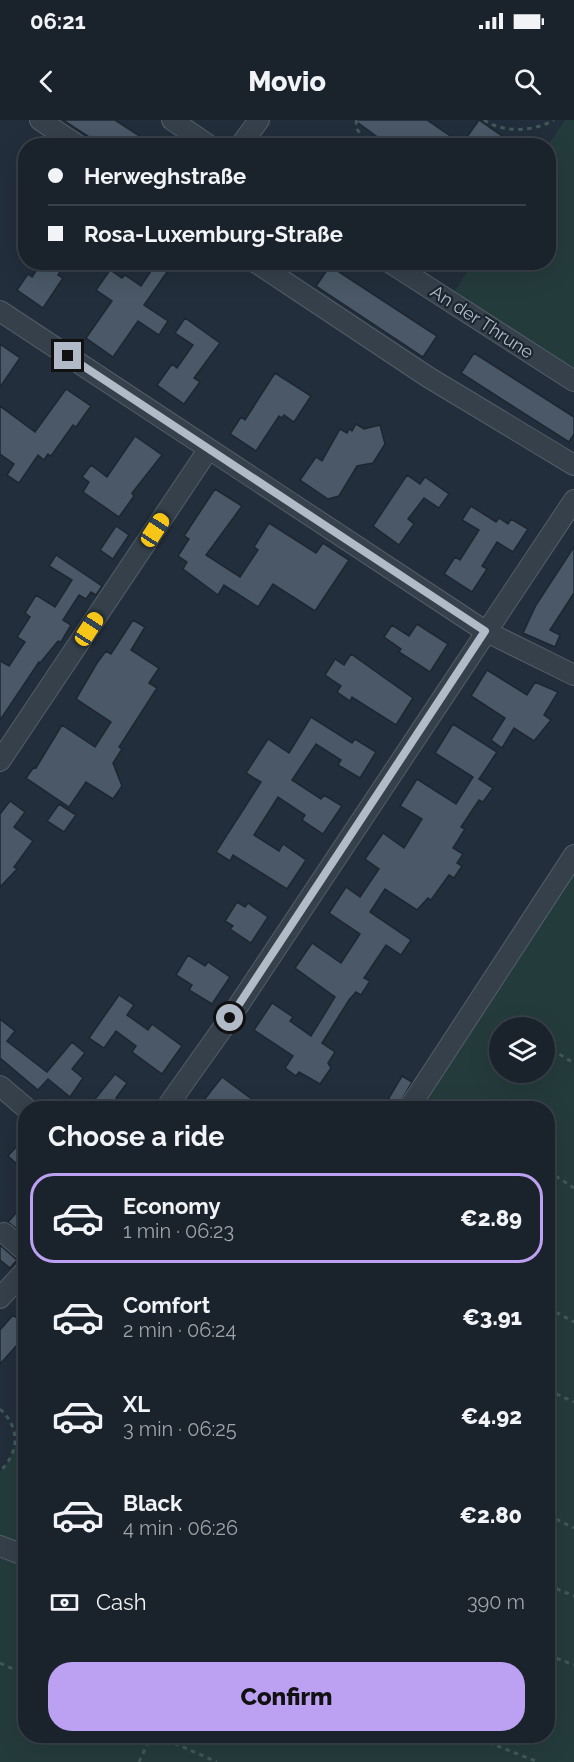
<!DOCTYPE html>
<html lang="en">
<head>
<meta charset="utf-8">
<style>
	body { margin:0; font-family:Raleway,sans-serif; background:#232a34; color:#f1f3f6; height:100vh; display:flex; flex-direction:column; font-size:22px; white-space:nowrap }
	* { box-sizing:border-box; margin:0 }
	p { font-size:20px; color:#9fa4a9 }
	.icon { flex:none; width:33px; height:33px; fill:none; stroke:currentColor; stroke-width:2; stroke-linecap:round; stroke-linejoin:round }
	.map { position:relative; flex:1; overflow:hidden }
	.drawer { position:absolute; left:18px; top:981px; width:537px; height:642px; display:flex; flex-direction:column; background:#1a222c; border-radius:24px; box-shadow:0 6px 24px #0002,0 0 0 2px #383f48 }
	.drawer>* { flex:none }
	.banner { position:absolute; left:18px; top:18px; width:538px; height:132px; border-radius:24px; box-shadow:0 6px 24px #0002,0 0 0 2px #383f48; display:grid; align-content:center; height:132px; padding:0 30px; background:#1a222c }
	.tools { position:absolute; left:489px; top:897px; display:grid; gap:12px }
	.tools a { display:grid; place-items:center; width:66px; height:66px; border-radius:50%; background:#1a222c; box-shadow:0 6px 24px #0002,0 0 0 2px #383f48; font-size:30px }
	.end { position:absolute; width:27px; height:27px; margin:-14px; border:8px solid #b1bbc7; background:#111; box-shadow:0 0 0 3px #111 }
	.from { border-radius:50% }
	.car { position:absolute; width:18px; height:36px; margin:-18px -9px; border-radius:8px; box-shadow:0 0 4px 2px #0007; background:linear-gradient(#f5c518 24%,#345 0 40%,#f5c518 0 76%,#345 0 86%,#f5c518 0) }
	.banner b { display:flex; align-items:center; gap:21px; height:57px; font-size:22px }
	.banner b+b { border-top:2px solid #383f48 }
	.banner i { width:15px; height:15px; background:#f1f3f6 }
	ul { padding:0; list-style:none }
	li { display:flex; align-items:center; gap:18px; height:90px; margin:0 12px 9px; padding:0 18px; border:3px solid transparent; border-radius:24px }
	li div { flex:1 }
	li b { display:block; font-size:22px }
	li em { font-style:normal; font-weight:800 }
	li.selected { border-color:#bca0f2 }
	li>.icon { width:54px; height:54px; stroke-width:1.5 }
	h2 { padding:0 30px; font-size:27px; line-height:72px }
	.pay { display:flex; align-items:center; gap:15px; height:66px; padding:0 30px; font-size:22px }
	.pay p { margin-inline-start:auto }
	.button { display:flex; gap:12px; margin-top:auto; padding:12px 30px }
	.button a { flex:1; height:69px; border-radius:24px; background:#bca0f2; color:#111; font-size:24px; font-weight:800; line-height:69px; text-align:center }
	.status { display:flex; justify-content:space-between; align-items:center; height:42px; padding:0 30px; background:#1a222c; direction:ltr }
	.status svg { height:16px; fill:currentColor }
	header { display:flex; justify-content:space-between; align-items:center; height:78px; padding:0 30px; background:#1a222c; font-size:27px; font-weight:800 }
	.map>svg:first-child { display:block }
	.green { fill:#243b3c; fill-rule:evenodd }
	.building { fill:#4a5867; stroke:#1d2732; stroke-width:1.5 }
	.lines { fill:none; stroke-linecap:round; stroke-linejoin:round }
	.minor-casing { stroke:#545e69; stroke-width:22 }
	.path { stroke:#415859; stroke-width:3; stroke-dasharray:4.5 4.5; stroke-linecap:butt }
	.minor { stroke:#35404b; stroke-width:20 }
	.route { stroke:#b1bbc7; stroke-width:8 }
	.labels { text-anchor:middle; stroke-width:4.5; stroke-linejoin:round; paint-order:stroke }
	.street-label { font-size:18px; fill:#b1bbc7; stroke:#1b2530 }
</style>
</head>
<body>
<div class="status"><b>06:21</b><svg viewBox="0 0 49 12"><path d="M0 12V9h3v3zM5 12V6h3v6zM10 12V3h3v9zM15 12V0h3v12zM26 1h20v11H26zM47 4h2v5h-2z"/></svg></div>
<header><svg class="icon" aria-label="back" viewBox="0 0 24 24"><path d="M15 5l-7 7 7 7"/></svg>Movio<svg class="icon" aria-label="search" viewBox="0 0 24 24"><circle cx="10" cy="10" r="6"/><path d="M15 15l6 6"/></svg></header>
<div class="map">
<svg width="574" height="1642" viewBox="0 0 574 1642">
	<rect width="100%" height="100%" fill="#222e3b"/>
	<path class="green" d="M565,0h9v261l-125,-81 24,-37 76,-1 -1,-117z
		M574,735v907h-574v-291c16,-15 13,-28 25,-45l1,310h522v-628h-138zM500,908h44v44h-44z"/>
	<path class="building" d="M63,0h52l40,26h-52z
		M354,0h73l35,24 17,-24 23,16 -6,10h-106z
		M42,142h24l-8,13 5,3 -20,30 -26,-18 11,-16 4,3z
		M157,142h17l-30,43 24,16 -9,14 -21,-14 -25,36 -27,-19 26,-37 -16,-11 14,-20 12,8 3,-3 16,11z
		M330,146l107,70 -14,21 -107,-71z
		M185,198l35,25 -26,35 6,4 -16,22 -27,-19 15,-21 5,4 16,-23 -18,-12z
		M0,224l20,14 -20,29z
		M474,233l100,64v17l-5,8 -108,-69z
		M275,253l36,23 -17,26 -10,-7 -2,3 -3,-2 -23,35 -26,-17 11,-17 4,3z
		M66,269l25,17 -15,21 -3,-2 -22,31 -3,-2 -4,6 -6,-5 -19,28 -12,-8 7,-11 -14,-10v-48l35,26z
		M356,304l8,5 16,-4 5,19 -12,19 -16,3 -18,30 -11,3 -28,-19 16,-23 6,4 18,-32 7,4 2,-4 3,2z
		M135,316l27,19 -30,38 2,3 -15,21 -36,-25 6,-10 -7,-5 9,-12 16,12z
		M407,355l13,9 5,-7 24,17 -10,14 -15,-10 -16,21 6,5 -15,21 -26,-19z
		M215,369l27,17 -36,49 34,22 18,-27 -4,-3 15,-24 47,30 7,-10 26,17 -34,51 -42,-27 -15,23 -34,-22 -6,10 -35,-26 4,-7 -9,-6 11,-17 -5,-3z
		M471,386l25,16 3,-4 9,6 3,-5 17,10 -15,23 -16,-10 -15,24 5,3 -15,23 -28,-18 11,-17 5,3 19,-30 -17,-10z
		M116,406l13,9 -16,24 -13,-9z
		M574,427v46l-24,37 10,5 -5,12 -32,-14 13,-28z
		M56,435l46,31 -6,9 -5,-3 -5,7 -7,-4 -16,25 8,5 -10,17 -3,-1 -18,22 -1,-1 -39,58v-59l9,5 16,-24 -8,-5 13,-20 -5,-4 11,-18 19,12 17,-27 -23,-14z
		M133,500l12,7 -14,23 28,18 -10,15 8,5 -38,59 3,2 -9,14 9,23 -9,13 -27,-17 -17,25 -43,-29 8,-11 2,1 26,-43 33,22 16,-25 -35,-23 21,-36 9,-12 5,3z
		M417,504l31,20 -18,28 -31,-20 2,-3 -17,-12 8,-12 17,11z
		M351,534l62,44 -17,27 -44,-28 -2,4 -13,-9 4,-6 -16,-11 10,-16 9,6z
		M487,550l40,25 8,-13 23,10 -14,23 7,5 -17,21 -20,-13 -12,20 -11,-8 14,-22 -34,-22z
		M311,597l41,26 3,-4 21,13 -16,26 -22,-13 3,-5 -25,-16 -24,36 29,19 3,-4 18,11 -19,28 -21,-14 3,-5 -27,-18 -24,38 25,16 4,-7 23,16 -19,29 -54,-34 -3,6 -14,-9 45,-70 -15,-9 22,-34 21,14z
		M453,604l44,28 -18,27 14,9 -10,14 -4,-2 -18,27 4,2 -12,19 10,6 -6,9 5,3 -8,12 -5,-3 -18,25 -3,-2 -11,12 -32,-21 -15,23 41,28 -10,15 -15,-10 -22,33 6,3 -9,14 -5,-3 -7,8 -27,43 13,9 -7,11 3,5 -11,16 -21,-12 -3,4 -11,-8 8,-12 -39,-26 18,-27 21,14 -3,4 21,15 24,-39 -40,-29 17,-25 29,20 19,-29 -31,-21 17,-26 14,10 19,-28 -14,-10 18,-26 21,15 18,-29 -22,-13 17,-27 39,25 17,-27 -38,-24z
		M10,681l15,11 -11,15 19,14 -19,26 3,2 -17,18v-73z
		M59,684l17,11 -12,17 -17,-11z
		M237,782l8,5 3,-4 20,14 -17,26 -21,-14 3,-3 -8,-5z
		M188,835l17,11 3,-4 22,15 -18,27 -23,-14 3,-5 -16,-10z
		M119,875l15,10 -7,10 21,15 4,-6 30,22 -20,28 -30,-22 4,-6 -20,-15 -12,17 -15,-10z
		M0,899l15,12 -8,10 40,31 25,-30 13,11 -13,16 11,9 -13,19 -22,-18 -10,11 -38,-32z
		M115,954l12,9 -11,15 12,10h-40z
		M402,956l10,6 -15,26h-14z
		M222,957l42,31h-49l-11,-8z
		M26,1016v36l-18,-16z
		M26,1082v34l-18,-14z
		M0,1125l17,15 -7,8 -10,-8z
		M13,1195l13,11v9l-26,29v-34z"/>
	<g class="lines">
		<g class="minor-casing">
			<path id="minor" d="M40,0l39,26
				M172,0l38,26
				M240,26l19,-26
				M255,142l173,115 146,88
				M389,142l185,119
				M0,191l485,320 89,44
				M0,641l208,-311
				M0,966l26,22
				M166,988l64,-90 344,-518
				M409,988l165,-253
				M4,1113l22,19
				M0,1178l26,-28
				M0,1426l26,10"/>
		</g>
		<path class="path" d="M356,0l1,9 11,17
			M484,0c21,14 50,11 70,0
			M544,925l30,18
			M437,980l12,8
			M548,1051l26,17
			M548,1188l26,14
			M548,1270l26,12
			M0,1289c20,18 20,43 0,62
			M548,1395l26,13
			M548,1465l26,11
			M548,1535l26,10
			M0,1543l26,12
			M158,1616l59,26
			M472,1616l66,26
			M139,1642l12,-26"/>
		<use href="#minor" class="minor"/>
	</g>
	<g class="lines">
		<path class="route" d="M68,236l417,275 -255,387"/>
	</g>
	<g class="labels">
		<g class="street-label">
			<text transform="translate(482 202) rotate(33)" y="6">An der Thrune</text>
		</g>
	</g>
</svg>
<div class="tools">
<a><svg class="icon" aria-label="layers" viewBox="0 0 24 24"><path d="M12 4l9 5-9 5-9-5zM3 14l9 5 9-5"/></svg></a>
</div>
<i class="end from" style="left:230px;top:898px"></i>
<i class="end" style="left:68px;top:236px"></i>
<i class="car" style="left:155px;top:410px;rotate:33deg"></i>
<i class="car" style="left:89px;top:509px;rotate:33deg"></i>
<div class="banner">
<b><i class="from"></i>Herweghstraße</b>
<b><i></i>Rosa-Luxemburg-Straße</b>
</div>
<section class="drawer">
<h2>Choose a ride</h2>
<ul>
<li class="selected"><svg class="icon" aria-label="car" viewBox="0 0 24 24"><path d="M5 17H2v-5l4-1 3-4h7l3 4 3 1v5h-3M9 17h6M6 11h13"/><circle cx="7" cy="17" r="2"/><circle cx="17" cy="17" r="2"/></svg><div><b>Economy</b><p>1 min · 06:23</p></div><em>€2.89</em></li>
<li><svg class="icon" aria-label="car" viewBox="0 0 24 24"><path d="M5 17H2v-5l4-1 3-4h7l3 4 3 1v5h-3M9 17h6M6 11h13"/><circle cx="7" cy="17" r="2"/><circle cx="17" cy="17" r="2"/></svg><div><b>Comfort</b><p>2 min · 06:24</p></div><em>€3.91</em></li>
<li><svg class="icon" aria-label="car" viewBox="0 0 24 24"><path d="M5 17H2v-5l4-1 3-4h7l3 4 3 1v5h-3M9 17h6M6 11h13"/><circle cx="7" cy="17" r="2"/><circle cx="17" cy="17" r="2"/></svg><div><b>XL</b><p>3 min · 06:25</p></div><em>€4.92</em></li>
<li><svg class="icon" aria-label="car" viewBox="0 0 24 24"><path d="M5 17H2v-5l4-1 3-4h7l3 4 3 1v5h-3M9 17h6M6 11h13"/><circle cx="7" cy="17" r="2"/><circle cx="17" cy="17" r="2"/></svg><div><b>Black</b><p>4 min · 06:26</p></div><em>€2.80</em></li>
</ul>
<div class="pay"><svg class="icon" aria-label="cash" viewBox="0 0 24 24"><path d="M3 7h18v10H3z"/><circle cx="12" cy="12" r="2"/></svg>Cash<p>390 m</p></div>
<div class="button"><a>Confirm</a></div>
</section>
</div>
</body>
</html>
